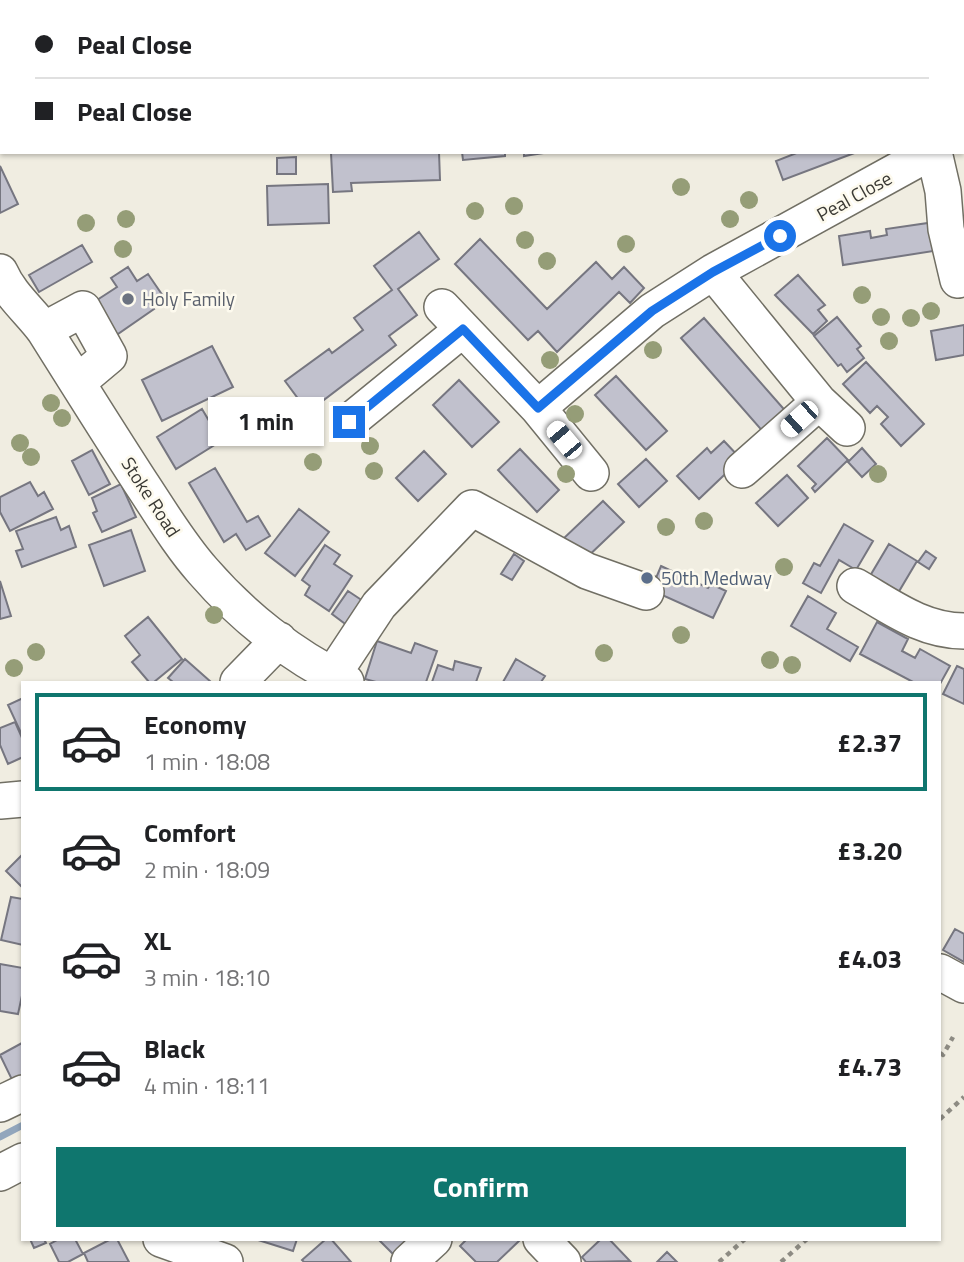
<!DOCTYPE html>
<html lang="en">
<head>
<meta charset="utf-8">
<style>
	body { margin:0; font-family:"Titillium Web",sans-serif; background:#f6f6f6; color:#202124; height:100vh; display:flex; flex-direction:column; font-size:26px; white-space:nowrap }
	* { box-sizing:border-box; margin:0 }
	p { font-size:23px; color:#757577 }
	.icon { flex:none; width:38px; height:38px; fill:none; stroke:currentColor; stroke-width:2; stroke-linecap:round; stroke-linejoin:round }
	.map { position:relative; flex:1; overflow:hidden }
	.details { position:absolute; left:21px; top:681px; width:920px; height:560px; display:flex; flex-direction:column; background:#fff; border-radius:0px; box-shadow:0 2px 5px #0004 }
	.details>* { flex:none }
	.guide { position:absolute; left:0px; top:0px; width:964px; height:154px; box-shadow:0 2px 5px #0004; display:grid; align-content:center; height:154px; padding:0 35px; background:#fff }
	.end { position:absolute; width:32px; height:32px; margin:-16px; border:9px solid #1a73e8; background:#fff; box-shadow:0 0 0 4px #fff }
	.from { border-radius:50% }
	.bubble { position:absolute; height:49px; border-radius:0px; background:#fff; box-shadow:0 2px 5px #0004; font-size:23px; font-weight:700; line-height:49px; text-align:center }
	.car { position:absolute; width:21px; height:42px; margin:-21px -10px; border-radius:9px; box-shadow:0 0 5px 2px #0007; background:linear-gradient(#fff 24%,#345 0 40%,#fff 0 76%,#345 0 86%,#fff 0) }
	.guide b { display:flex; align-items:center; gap:24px; height:66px; font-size:26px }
	.guide b+b { border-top:2px solid #e0e0e0 }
	.guide i { width:18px; height:18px; background:#202124 }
	ul { padding:12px 0 0; list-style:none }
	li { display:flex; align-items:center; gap:21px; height:98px; margin:0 14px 10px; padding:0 21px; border:4px solid transparent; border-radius:0px }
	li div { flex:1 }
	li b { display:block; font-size:26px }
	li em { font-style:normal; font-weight:700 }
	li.on { border-color:#0f766e }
	li>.icon { width:63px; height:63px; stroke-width:1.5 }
	.button { display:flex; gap:14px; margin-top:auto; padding:14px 35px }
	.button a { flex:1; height:80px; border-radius:0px; background:#0f766e; color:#fff; font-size:28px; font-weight:700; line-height:80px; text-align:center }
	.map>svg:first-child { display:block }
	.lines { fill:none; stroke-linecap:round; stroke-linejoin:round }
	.stream { stroke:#92a6bc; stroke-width:7 }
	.building { fill:#c1c1cd; stroke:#767680; stroke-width:2 }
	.minor-casing { stroke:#716f64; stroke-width:38 }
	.path { stroke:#8d8b83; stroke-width:4.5; stroke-dasharray:5 5; stroke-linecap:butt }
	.minor { stroke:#fff; stroke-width:35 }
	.tree { fill:#959d77 }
	.route { stroke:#1a73e8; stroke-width:9 }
	.worship-dot { fill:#6b7280; stroke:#fdfaee; stroke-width:2.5 }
	.service-dot { fill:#5c6f8a; stroke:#fdfaee; stroke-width:2.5 }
	.labels { text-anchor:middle; stroke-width:5; stroke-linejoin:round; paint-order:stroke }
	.street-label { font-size:19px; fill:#3a3934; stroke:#fdfaee }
	.worship-label { font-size:19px; fill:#5b616d; stroke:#fdfaee; text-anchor:start }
	.service-label { font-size:19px; fill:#4e5e75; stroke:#fdfaee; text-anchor:start }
</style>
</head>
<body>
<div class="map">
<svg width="964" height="1262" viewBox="0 0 964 1262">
	<rect width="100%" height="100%" fill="#f0ede1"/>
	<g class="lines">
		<path class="stream" d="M0,1137l23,-12"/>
	</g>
	<path class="building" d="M324,0h51v2h-51z
		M476,0h43v2h-43z
		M533,0h43v2h-43z
		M609,0h51v2h-51z
		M439,152l1,28 -89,3 1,8 -19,1 -2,-39z
		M462,152h43v4l-42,4z
		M524,152h26l-26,4z
		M799,152h58l-74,28 -7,-19z
		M296,157v17h-19v-16z
		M0,166l18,38 -18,9z
		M328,184l1,39 -61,2 -1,-39z
		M935,222l5,28 -97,15 -4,-29 31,-5 1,7 16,-3 -1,-6z
		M419,232l20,27 -41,30 19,26 -28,21 7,9 -88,67 -23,-31 44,-32 3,4 31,-23 -9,-12 38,-28 -18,-24z
		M480,239l67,70 49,-47 16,17 12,-12 20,21 -14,15 -11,-11 -62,60 -19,-21 -10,9 -73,-76z
		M82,245l10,17 -53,30 -10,-17z
		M128,267l9,14 11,-7 15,22 -13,8 4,5 -39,27 -21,-34 23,-15 -6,-9z
		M798,275l27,30 -7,5 9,11 -14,13 -38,-39z
		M837,317l24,29 -4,3 7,9 -17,14 -6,-8 -3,2 -24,-30z
		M704,318l85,97 -23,20 -85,-97z
		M964,325v30l-28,5 -5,-29z
		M212,346l21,41 -71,34 -20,-41z
		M866,362l58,62 -23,22 -20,-22 7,-7 -11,-11 -7,7 -27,-29z
		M616,376l51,55 -21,19 -51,-55z
		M459,380l40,42 -27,25 -39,-42z
		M202,409l19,32 -45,28 -19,-32z
		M827,438l21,22 -33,32 -3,-4 4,-4 -18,-18z
		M724,441l17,18 -42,40 -22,-23 30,-28 4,5z
		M862,448l14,16 -14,13 -14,-15z
		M520,449l39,41 -22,22 -39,-42z
		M92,450l18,34 -21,11 -17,-34z
		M424,451l22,23 -28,27 -22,-23z
		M646,459l21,22 -28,26 -21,-23z
		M215,468l32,54 11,-6 12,20 -24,14 -10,-16 -12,8 -35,-59z
		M787,475l21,23 -30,28 -22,-23z
		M30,482l8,14 6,-4 9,17 -43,22 -10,-19v-15z
		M121,484l15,33 -34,15 -9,-19 4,-2 -5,-13z
		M603,501l21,21 -41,39 -20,-22z
		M299,509l30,23 -34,44 -30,-23z
		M56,517l5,13 8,-4 7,21 -54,20 -6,-16 7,-2 -7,-18z
		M844,524l29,17 -17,29 -17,-10 -18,33 -18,-10 11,-20 6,3z
		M131,530l14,41 -41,15 -15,-41z
		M889,544l28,17 -19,32 -28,-17z
		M325,545l15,10 -6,9 18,12 -23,35 -24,-16 5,-9 -8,-6z
		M926,551l10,7 -7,11 -11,-7z
		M514,554l10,7 -12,19 -11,-6z
		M661,566l47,22 3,-4 15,7 -13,27 -62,-28z
		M0,581l11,35 -11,3z
		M348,591l21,14 -17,24 -20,-15z
		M808,596l28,17 -9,16 31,18 -8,14 -59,-35z
		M148,617l34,42 -28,23h-5l-17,-20 8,-7 -15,-19z
		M877,622l31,17 -6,12 13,7 5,-9 30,17 -10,18v-2h-27l-53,-28z
		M377,641l34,12 4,-10 22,8 -11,31h-50l-11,-3z
		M185,659l26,23h-38l-5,-4z
		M516,659l29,17 -4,6h-38z
		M455,661l26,7 -5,14h-44l6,-17 15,5z
		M957,666l7,3v35l-21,-10z
		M23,698v34l-2,1 -13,-28z
		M15,722l8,18v17l-15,7 -8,-19v-17z
		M23,854v34l-17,-17z
		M11,897l12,2v46l-22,-5z
		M955,929l9,5v28l-21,-12z
		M0,964l23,4v23l-5,23 -18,-3z
		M22,1043l1,44 -6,3 -17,-35z
		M30,1239h14l2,4 -12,5z
		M59,1239h16l8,15 -15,8h-9l-9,-18z
		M111,1239h6l12,23h-41l-4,-9z
		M255,1239h42l-4,12z
		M326,1239h5l20,23h-47l-2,-2z
		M378,1239h30l-15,15z
		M467,1239h50l2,2 -22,21h-21l-16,-16z
		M601,1239h8l21,22 -44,1 -4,-5z
		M667,1252l10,10h-20z"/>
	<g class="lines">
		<g class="minor-casing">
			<path id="minor" d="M222,0v2
				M430,0v2
				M462,0l1,2
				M758,2v-2
				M872,2l6,-2
				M0,125h2
				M934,152l9,39 3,38 12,51
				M0,272c10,23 29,38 44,58 32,51 64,102 97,153 20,30 38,61 62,88 39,45 89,85 143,111
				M713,272l106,130 28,26
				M442,307l96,101 114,-97 61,-39 218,-120
				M44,330l39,-21 26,47 -31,26
				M538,408l53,65
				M349,422l114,-93
				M742,470l77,-68
				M855,586c35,20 67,45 109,45
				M332,676l47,-71 93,-97 115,63 59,21
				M238,682l41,-42
				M0,801l23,-2
				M940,972l24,13
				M0,1104l23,-11
				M0,1173l23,-12
				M161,1239l64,23
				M541,1239l22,23
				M409,1262l25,-23"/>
		</g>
		<path class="path" d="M709,0v2
			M940,1053l3,2 10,-18
			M940,1119l24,-22
			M719,1262l26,-23
			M781,1262l26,-23"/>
		<use href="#minor" class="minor"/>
	</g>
	<g class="tree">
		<circle cx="681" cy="187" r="9"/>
		<circle cx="749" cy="200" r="9"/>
		<circle cx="514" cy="206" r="9"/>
		<circle cx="475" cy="211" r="9"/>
		<circle cx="126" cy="219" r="9"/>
		<circle cx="730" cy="219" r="9"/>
		<circle cx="86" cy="223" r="9"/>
		<circle cx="525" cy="240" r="9"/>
		<circle cx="626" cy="244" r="9"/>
		<circle cx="123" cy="249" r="9"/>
		<circle cx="547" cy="261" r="9"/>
		<circle cx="862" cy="295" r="9"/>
		<circle cx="931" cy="311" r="9"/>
		<circle cx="881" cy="317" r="9"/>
		<circle cx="911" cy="318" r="9"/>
		<circle cx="889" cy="341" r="9"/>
		<circle cx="653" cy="350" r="9"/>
		<circle cx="550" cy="360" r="9"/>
		<circle cx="51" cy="403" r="9"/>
		<circle cx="575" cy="414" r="9"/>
		<circle cx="62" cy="418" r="9"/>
		<circle cx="20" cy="443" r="9"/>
		<circle cx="370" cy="446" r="9"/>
		<circle cx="31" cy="457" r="9"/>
		<circle cx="313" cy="462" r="9"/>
		<circle cx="374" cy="471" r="9"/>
		<circle cx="566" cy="474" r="9"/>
		<circle cx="878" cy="474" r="9"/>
		<circle cx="704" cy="521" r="9"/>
		<circle cx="666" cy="527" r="9"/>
		<circle cx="784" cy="567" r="9"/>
		<circle cx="214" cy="615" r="9"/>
		<circle cx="681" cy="635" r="9"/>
		<circle cx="36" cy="652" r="9"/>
		<circle cx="604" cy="653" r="9"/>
		<circle cx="770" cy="660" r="9"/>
		<circle cx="792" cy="665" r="9"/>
		<circle cx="14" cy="668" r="9"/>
	</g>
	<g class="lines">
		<path class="route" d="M349,422l114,-93 75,79 114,-97 61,-39 67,-36"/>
	</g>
	<circle class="worship-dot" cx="128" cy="299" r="7"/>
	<circle class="service-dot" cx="647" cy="578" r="7"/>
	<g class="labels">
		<g class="street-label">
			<text transform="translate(854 196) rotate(-29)" y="7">Peal Close</text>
			<text transform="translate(151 497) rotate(57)" y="7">Stoke Road</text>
		</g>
		<g class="worship-label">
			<text x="142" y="306">Holy Family</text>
		</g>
		<g class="service-label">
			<text x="661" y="585">50th Medway</text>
		</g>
	</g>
</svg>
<i class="end from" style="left:780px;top:236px"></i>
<i class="end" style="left:349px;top:422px"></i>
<div class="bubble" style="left:208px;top:397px;width:116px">1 min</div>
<i class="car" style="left:799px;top:419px;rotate:228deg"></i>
<i class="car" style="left:564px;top:440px;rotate:320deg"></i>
<div class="guide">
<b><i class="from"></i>Peal Close</b>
<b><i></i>Peal Close</b>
</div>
<section class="details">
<ul>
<li class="on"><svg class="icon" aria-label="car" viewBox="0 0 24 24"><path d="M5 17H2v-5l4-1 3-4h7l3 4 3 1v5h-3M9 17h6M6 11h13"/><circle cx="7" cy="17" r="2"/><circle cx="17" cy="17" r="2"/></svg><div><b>Economy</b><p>1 min · 18:08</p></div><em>£2.37</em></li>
<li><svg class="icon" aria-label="car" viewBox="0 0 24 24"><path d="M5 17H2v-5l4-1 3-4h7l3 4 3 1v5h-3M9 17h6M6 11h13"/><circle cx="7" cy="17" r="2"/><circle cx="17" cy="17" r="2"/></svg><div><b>Comfort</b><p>2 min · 18:09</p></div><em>£3.20</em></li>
<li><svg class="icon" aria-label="car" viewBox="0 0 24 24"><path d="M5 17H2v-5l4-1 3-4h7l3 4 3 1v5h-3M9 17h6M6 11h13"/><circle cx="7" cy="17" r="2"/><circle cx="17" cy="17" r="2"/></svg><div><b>XL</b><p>3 min · 18:10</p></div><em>£4.03</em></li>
<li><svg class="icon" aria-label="car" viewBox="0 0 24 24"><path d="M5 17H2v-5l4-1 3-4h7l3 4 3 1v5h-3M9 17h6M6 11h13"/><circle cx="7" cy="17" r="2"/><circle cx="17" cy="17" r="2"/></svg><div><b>Black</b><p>4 min · 18:11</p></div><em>£4.73</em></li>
</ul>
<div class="button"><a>Confirm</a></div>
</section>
</div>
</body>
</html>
